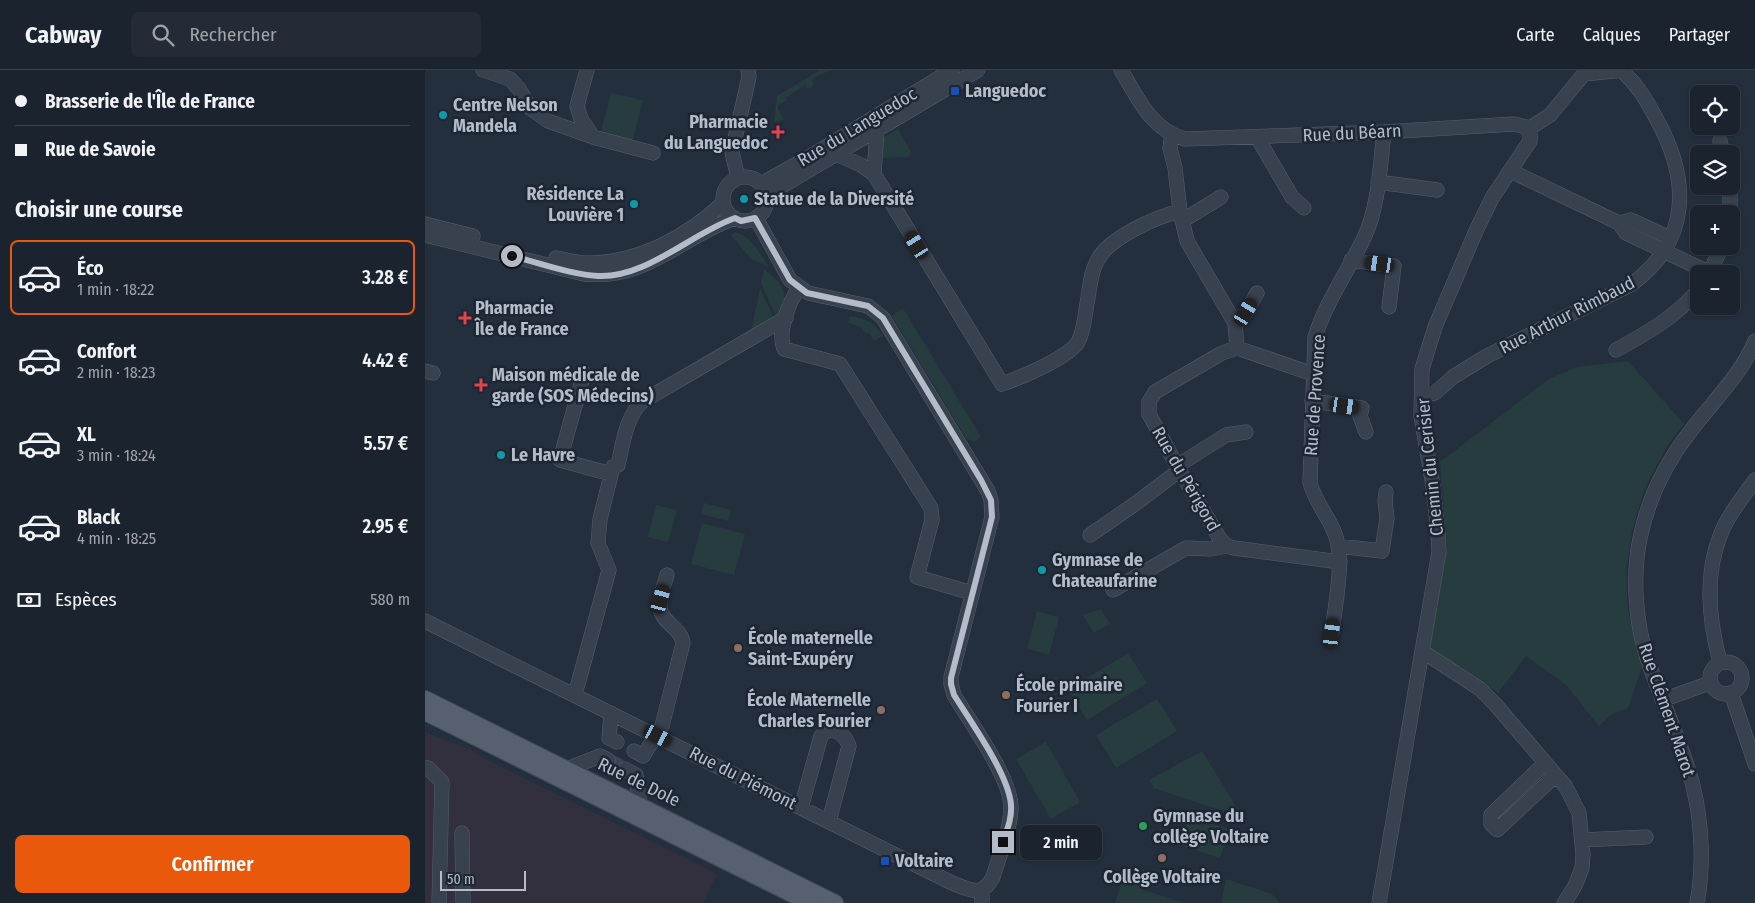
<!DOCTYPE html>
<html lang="fr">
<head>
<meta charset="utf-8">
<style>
	body { margin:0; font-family:"Fira Sans Condensed",sans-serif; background:#242b36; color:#f1f3f6; height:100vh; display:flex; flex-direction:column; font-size:19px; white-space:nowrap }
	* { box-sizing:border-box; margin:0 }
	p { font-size:16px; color:#a0a4aa }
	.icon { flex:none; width:28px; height:28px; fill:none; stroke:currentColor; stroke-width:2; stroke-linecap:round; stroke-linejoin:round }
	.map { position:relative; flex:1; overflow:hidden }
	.side { display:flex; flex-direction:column; background:#1b232e; width:425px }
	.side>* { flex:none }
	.banner { display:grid; align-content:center; height:110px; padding:0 15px; background:#1b232e }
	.tools { position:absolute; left:1265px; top:15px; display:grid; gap:10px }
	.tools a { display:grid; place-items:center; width:50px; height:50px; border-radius:8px; background:#1b232e; box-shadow:0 1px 4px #0004,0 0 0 1px #39404a; font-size:25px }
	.scale { position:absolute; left:15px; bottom:12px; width:86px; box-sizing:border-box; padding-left:5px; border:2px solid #b4bcc9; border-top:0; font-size:14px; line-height:18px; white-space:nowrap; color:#b4bcc9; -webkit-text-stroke:4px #1d2633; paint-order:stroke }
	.end { position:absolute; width:22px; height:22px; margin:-11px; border:6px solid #b4bcc9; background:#111; box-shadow:0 0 0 2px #111 }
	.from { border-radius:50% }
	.bubble { position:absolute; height:35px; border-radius:8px; background:#1b232e; box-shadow:0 1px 4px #0004,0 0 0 1px #39404a; font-size:16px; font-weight:600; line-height:35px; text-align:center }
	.car { position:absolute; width:15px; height:30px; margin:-15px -8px; border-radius:6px; box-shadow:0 0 4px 1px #0007; background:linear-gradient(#222 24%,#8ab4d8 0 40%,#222 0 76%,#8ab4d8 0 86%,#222 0) }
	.banner b { display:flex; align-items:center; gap:18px; height:48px; font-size:19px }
	.banner b+b { border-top:1px solid #39404a }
	.banner i { width:12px; height:12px; background:#f1f3f6 }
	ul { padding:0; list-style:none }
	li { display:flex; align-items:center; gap:15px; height:75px; margin:0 10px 8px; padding:0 5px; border:2px solid transparent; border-radius:8px }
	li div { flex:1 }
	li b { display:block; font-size:19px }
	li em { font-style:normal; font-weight:600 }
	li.on { border-color:#ea580c }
	li>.icon { width:45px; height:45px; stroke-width:1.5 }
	h2 { padding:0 15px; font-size:22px; line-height:60px }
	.pay { display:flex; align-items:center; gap:12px; height:55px; padding:0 15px; font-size:19px }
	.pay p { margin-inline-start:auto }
	.action { display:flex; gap:10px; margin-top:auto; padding:10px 15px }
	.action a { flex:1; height:58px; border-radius:8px; background:#ea580c; color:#fff; font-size:20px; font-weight:600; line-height:58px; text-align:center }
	header { display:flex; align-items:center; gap:30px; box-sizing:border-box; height:70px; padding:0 25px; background:#1b232e; border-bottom:1px solid #39404a }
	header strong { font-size:24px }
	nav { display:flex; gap:28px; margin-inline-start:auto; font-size:18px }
	.search { width:350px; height:45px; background:#242b36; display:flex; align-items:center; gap:12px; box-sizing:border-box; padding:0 18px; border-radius:8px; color:#a0a4aa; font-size:19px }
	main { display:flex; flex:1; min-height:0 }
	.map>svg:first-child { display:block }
	.medical { fill:#32303f }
	.green { fill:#263c3f }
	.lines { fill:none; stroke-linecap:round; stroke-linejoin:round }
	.minor-tunnel { stroke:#3a4453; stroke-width:14; stroke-dasharray:14 7; stroke-linecap:butt }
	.minor-casing { stroke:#565f6c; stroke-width:15 }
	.major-casing { stroke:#414a57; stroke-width:18 }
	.minor { stroke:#38414e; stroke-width:14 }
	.major { stroke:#56606e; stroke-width:16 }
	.route { stroke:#b4bcc9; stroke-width:6 }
	.transit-dot { fill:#1a4fb4; stroke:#1d2633; stroke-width:2 }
	.culture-dot { fill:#0f9aa8; stroke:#1d2633; stroke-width:2 }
	.health-dot { fill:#e0444e; stroke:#1d2633; stroke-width:2 }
	.education-dot { fill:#8d6e63; stroke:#1d2633; stroke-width:2 }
	.leisure-dot { fill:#2e9e5b; stroke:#1d2633; stroke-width:2 }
	.labels { text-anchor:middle; stroke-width:5; stroke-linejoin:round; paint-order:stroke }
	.poi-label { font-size:18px; font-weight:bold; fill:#b4bcc9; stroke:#1d2633; text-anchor:start }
	.street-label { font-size:18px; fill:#b4bcc9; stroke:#1d2633 }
</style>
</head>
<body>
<header>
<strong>Cabway</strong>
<div class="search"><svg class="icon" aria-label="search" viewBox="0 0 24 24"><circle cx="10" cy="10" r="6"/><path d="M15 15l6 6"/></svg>Rechercher</div>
<nav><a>Carte</a><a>Calques</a><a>Partager</a></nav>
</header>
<main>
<section class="side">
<div class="banner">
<b><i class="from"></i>Brasserie de l'Île de France</b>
<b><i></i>Rue de Savoie</b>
</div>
<h2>Choisir une course</h2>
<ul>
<li class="on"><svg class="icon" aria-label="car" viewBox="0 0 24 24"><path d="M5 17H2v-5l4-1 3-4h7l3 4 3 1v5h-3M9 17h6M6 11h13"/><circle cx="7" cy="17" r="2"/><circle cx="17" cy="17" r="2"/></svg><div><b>Éco</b><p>1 min · 18:22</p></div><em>3.28 €</em></li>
<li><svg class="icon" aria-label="car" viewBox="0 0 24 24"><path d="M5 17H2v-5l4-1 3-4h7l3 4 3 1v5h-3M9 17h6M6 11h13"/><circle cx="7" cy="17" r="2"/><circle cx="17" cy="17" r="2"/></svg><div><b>Confort</b><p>2 min · 18:23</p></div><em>4.42 €</em></li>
<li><svg class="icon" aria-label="car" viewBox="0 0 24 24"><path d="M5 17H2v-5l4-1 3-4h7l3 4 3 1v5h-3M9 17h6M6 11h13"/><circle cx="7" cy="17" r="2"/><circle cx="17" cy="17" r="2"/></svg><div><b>XL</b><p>3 min · 18:24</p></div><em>5.57 €</em></li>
<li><svg class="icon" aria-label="car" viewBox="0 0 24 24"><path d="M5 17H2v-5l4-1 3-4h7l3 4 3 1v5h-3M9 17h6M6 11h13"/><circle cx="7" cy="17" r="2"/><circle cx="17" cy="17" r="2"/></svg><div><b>Black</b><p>4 min · 18:25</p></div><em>2.95 €</em></li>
</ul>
<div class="pay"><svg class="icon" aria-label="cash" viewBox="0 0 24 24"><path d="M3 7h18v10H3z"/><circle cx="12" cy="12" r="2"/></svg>Espèces<p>580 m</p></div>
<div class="action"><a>Confirmer</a></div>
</section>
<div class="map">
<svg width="1330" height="833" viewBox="0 0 1330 833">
	<rect width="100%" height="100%" fill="#242f3e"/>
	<path class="medical" d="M0,662l49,19 6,5 237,118 -14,29h-278z"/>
	<path class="green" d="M395,0h11l-19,9 1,7 -5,3 -3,-4 -19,13 1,2 -9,5v4l6,10 -10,4 3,-27z
		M186,23l32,7 -11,43 -32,-8z
		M473,59l13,23 -3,5 -27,1 2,-20z
		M311,162c16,5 24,22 33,35l-19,-9 -19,-23z
		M339,199c23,19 23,22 16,50l-2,1 -17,-37z
		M335,218l14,31 -23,13z
		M478,238l78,129 -7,5 -8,-4 -74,-122z
		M425,246c15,3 25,6 33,20l-9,5 -6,-9 -2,2 -4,-6 -14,-6z
		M1203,291l56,63 -17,22 -22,42 -13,43 -6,41 2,38 14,57 -14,41 -15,5 -14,13 -33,-41 -40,-29 -28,37 -69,-44 18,-100 -7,-87 109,-83 28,-12z
		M279,433l27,7 -3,11 -27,-7z
		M231,435l21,5 -9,32 -20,-5z
		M277,453l43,11 -11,41 -43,-11z
		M676,539l9,15 -16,9 -11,-18z
		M612,541l22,6 -10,38 -22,-6z
		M703,583l19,30 -60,37 -19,-30z
		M732,629l20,32 -61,37 -20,-33z
		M621,672l34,60 -29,17 -35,-60z
		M777,681l39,63 -2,2 -85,-28 -5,-8z
		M764,747l40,12 -9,29 -40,-13z
		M702,795l18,6 -5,18 44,14h-69z
		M801,809l46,15 8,9h-59z"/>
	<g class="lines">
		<path class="minor-tunnel" d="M183,690l17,9"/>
		<g class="minor-casing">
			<path id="minor" d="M58,0l27,9 9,10 11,19 18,13 45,16
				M162,0l-10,36 4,13 12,18 60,16
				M696,0c17,28 29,59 64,69l199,-7 130,-8 16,4
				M748,66l-2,4 -1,8 5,20 5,43 7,30 48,82 2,25 76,26
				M832,67l35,60 12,11
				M1295,71l3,13
				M411,84l25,11 13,9 3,-44
				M1087,100l5,4 102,49 7,10 84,40
				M449,104l128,210c18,-6 66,-26 76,-42 7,-12 7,-31 10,-44 2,-13 3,-26 9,-37 11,-23 59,-44 83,-50
				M298 129a22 22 0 1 1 44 0a22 22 0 1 1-44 0Z
				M313,108l-6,-26 17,-75 -1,-7
				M953,112l59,8
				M336,114l50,-28 141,-86
				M1305,116v28
				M342,126l10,-7 201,-119
				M757,151l39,-24
				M1194,153l12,-3 39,18
				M0,154l48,12
				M0,165l159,39c64,6 95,-36 151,-56
				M131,188c11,2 23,6 34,5 50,-1 98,-27 133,-60
				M926,190l43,6 -5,41
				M1284,204l13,-28
				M374,218c-10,14 -22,44 -15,61l56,15 91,144 1,12 -15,57 55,16
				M810,253l11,-11 11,-19
				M812,278l-15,5 -67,39 -6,10v12l28,52 43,73 7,7 7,2 106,14
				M1191,280c31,-17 60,-33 83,-61
				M0,301l8,2
				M159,303l-24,87 51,14
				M997,326l13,-3 18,-16 34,-21 145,-72c59,-44 58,-104 25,-164 -10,-19 -20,-36 -36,-50
				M887,331l50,7 -2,8 6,16
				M752,396l49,-31 20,-3
				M665,465l45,-31 45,-34
				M913,476l44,5 5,-33 -2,-17 1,-9
				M688,520l73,-42 25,1 16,-3
				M0,551l527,262c18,7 30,15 41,-6 6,-21 18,-48 18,-70 0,-29 -41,-85 -57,-112l-3,-11v-7l41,-160 -1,-17 -3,-9 -105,-173 -15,-12 -60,-13 -18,-13 -34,-62
				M907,563c3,-28 13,-73 3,-99 -7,-19 -21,-33 -25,-52l5,-145c11,-35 33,-66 49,-99 15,-32 16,-72 20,-106
				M997,581l58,38 15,15 71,83 13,26 4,41 -1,14 -7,18 -11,17
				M1285 608a16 16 0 1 1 32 0a16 16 0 1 1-32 0Z
				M1295,592c-11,-41 -16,-85 0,-126 7,-20 23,-39 35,-56
				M1306,623l24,71
				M149,624l4,-10 31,-114 -11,-27 2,-24 13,-52 5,-2c5,-22 8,-49 25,-64l143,-83
				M1237,630l48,-17
				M186,643l-2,25 8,4
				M209,681l9,5 19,-30 21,-83c-2,-16 -22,-20 -23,-36 -1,-10 4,-22 7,-32
				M1120,693l-54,52v9l6,6 59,-55
				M0,698h3l14,14 -3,121
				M142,699l33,-13 8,4
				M200,699l11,6 4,30
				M376,738l20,-72 4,-4 7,-3c9,4 14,8 17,17l-20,75
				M37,763l1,70
				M1157,770l64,-3
				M557,820v13
				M954,833l60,-351 -1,-20 -5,-46 -12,-70 1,-47 13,-42 41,-96 16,-33 38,-57v-13l20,-13 34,-41 40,-4
				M1272,833c7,-37 5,-80 -4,-117 -11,-44 -32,-85 -46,-128 -12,-37 -15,-86 -6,-124 8,-37 25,-71 48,-101 23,-31 51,-56 66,-92"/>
		</g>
		<g class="major-casing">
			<path id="major" d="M0,629l410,204
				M0,642l383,190"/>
		</g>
		<use href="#minor" class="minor"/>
		<use href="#major" class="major"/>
	</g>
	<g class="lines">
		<path class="route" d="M87,186c28,7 57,18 86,20 49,2 92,-42 137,-58l6,3 14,-3 35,62 17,13 61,13 15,12 98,162 10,20 1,17 -41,161v6l3,11c17,27 55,80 57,110 1,13 -4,25 -8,37"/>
	</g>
	<g class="transit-dot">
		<rect x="525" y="16" width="10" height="10" rx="2.5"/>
		<rect x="455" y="786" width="10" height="10" rx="2.5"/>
	</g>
	<g class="culture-dot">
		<circle cx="18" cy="45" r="5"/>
		<circle cx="319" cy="129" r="5"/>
		<circle cx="209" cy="134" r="5"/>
		<circle cx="76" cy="385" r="5"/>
		<circle cx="617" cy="500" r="5"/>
	</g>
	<g class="health-dot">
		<path d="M350.5 54.5h5v5h5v5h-5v5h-5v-5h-5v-5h5z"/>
		<path d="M37.5 240.5h5v5h5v5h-5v5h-5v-5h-5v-5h5z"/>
		<path d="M53.5 307.5h5v5h5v5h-5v5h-5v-5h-5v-5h5z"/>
	</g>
	<g class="education-dot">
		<circle cx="313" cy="578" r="5"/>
		<circle cx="581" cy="625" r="5"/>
		<circle cx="456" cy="640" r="5"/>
		<circle cx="737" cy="788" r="5"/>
	</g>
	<circle class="leisure-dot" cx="718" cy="756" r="5"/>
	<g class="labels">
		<g class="poi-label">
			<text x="540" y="27">Languedoc</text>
			<text x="28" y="41">Centre Nelson<tspan x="28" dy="21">Mandela</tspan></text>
			<text x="343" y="58" text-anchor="end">Pharmacie<tspan x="343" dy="21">du Languedoc</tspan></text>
			<text x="199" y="130" text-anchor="end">Résidence La<tspan x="199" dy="21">Louvière 1</tspan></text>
			<text x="329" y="135">Statue de la Diversité</text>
			<text x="50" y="244">Pharmacie<tspan x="50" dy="21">Île de France</tspan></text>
			<text x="67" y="311">Maison médicale de<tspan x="67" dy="21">garde (SOS Médecins)</tspan></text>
			<text x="86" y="391">Le Havre</text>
			<text x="627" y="496">Gymnase de<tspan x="627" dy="21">Chateaufarine</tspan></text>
			<text x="323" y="574">École maternelle<tspan x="323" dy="21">Saint-Exupéry</tspan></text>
			<text x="591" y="621">École primaire<tspan x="591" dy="21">Fourier I</tspan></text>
			<text x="446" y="636" text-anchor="end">École Maternelle<tspan x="446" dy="21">Charles Fourier</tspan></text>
			<text x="728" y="752">Gymnase du<tspan x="728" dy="21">collège Voltaire</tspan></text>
			<text x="470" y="797">Voltaire</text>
			<text x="737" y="813" text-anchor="middle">Collège Voltaire</text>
		</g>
		<g class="street-label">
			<text transform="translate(432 57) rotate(-31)" y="6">Rue du Languedoc</text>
			<text transform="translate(927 63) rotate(-3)" y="6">Rue du Béarn</text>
			<text transform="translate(1142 245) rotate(-27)" y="6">Rue Arthur Rimbaud</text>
			<text transform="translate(890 325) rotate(-86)" y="6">Rue de Provence</text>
			<text transform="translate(1005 397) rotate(-96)" y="6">Chemin du Cerisier</text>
			<text transform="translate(761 409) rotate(60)" y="6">Rue du Périgord</text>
			<text transform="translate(1242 640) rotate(71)" y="6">Rue Clément Marot</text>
			<text transform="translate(318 708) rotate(27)" y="6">Rue du Piémont</text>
			<text transform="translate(214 712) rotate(26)" y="6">Rue de Dole</text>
		</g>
	</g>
</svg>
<div class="tools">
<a><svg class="icon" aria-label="locate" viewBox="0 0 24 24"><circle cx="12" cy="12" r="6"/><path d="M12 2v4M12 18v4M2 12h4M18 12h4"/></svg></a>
<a><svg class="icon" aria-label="layers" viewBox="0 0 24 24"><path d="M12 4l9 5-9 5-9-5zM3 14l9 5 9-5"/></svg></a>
<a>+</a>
<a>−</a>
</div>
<div class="scale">50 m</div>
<i class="end from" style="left:87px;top:186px"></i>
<i class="end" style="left:578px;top:772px"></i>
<div class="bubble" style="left:595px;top:755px;width:82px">2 min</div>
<i class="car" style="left:492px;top:175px;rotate:328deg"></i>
<i class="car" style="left:955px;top:194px;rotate:278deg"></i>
<i class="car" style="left:821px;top:242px;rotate:31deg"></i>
<i class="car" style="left:920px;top:336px;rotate:98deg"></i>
<i class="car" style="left:236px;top:529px;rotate:15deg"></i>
<i class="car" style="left:907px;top:563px;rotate:7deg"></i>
<i class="car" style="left:233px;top:666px;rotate:117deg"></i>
</div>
</main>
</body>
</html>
